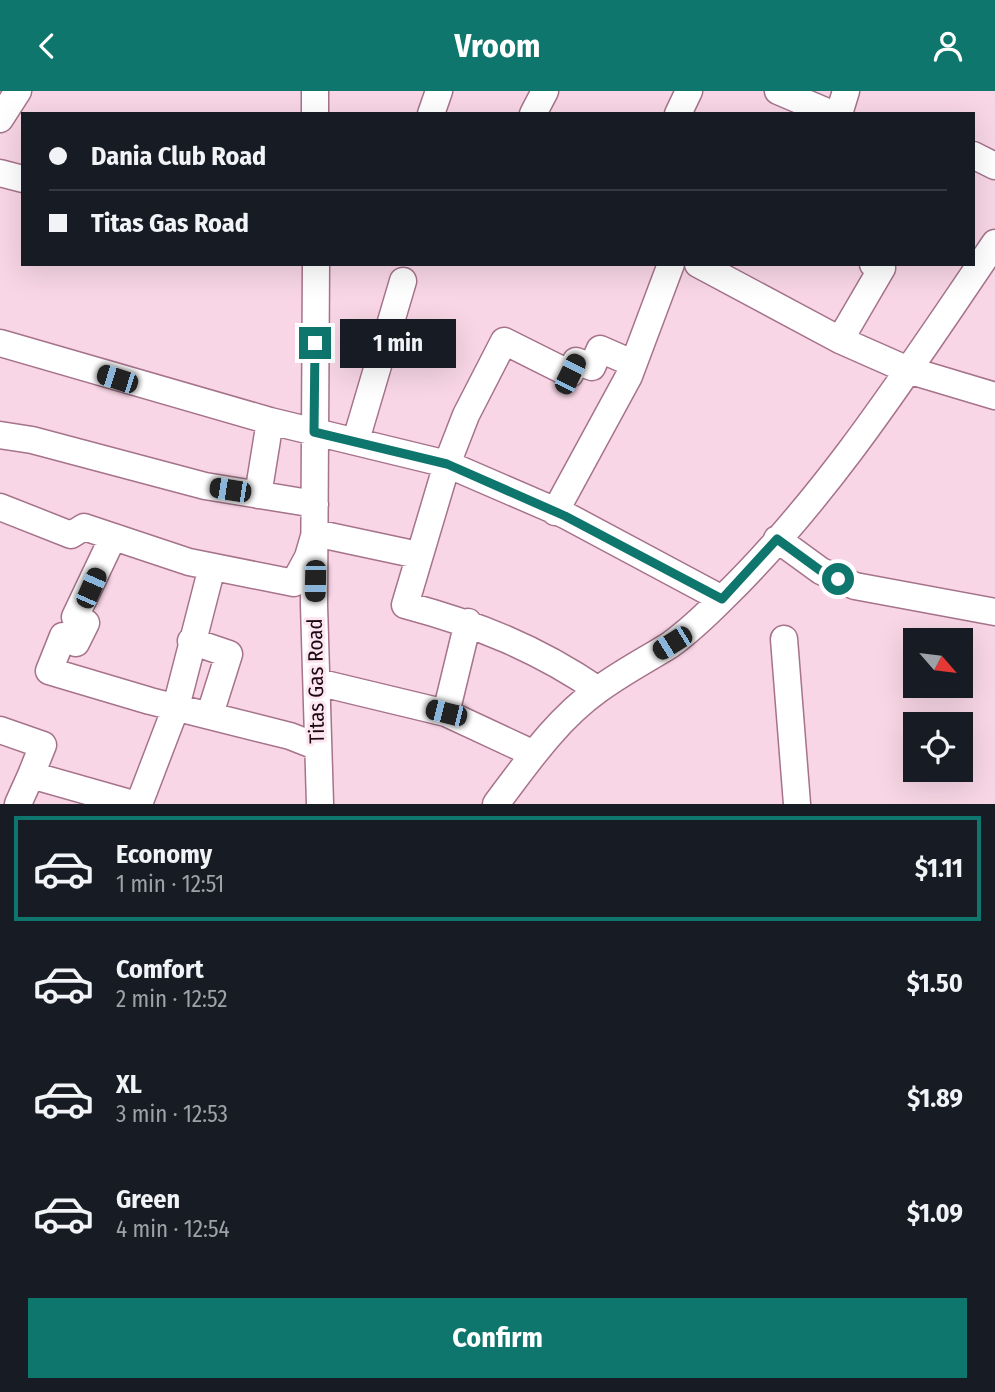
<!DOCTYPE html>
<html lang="en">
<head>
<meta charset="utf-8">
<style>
	body { margin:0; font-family:"Fira Sans Condensed",sans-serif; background:#20242c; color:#f1f3f6; height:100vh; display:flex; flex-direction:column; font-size:26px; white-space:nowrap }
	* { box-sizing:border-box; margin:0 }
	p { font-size:23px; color:#9ea1a6 }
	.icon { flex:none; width:38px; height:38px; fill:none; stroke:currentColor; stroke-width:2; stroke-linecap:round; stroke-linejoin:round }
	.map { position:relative; height:713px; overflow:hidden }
	.side { display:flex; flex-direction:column; background:#171b24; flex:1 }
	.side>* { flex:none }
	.guide { position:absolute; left:21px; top:21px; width:954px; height:154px; border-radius:0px; box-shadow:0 7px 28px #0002; display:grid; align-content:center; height:154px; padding:0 28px; background:#171b24 }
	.needle { width:46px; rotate:118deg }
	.tools { position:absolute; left:903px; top:537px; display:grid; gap:14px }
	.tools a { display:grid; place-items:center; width:70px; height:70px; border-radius:0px; background:#171b24; box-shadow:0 7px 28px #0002; font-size:35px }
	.end { position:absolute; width:32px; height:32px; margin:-16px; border:9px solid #0f766e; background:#fff; box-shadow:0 0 0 4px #fff }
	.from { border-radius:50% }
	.bubble { position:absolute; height:49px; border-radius:0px; background:#171b24; box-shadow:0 7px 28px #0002; font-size:23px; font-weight:700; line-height:49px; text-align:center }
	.car { position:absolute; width:21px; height:42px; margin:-21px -10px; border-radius:9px; box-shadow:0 0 5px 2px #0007; background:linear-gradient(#222 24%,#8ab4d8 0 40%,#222 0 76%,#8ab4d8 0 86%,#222 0) }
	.guide b { display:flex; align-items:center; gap:24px; height:66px; font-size:26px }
	.guide b+b { border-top:2px solid #363941 }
	.guide i { width:18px; height:18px; background:#f1f3f6 }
	ul { padding:12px 0 0; list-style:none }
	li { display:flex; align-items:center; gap:21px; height:105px; margin:0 14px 10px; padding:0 14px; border:4px solid transparent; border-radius:0px }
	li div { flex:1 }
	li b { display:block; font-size:26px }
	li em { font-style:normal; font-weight:700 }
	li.current { border-color:#0f766e }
	li>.icon { width:63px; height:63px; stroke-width:1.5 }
	.primary-button { display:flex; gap:14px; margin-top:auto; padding:14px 28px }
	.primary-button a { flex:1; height:80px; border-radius:0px; background:#0f766e; color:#fff; font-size:28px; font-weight:700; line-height:80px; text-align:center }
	header { display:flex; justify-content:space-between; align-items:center; height:91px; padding:0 28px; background:#0f766e; color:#fff; font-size:32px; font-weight:700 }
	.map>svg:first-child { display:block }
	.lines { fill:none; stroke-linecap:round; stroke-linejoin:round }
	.minor-casing { stroke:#a6738b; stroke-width:29 }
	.minor { stroke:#fff; stroke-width:26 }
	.route { stroke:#0f766e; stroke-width:9 }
	.labels { text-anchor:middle; stroke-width:6; stroke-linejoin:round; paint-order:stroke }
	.street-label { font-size:21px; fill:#1b0812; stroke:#fee6f0 }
</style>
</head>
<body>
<header><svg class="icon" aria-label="back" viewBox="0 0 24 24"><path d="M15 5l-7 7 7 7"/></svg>Vroom<svg class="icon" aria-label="person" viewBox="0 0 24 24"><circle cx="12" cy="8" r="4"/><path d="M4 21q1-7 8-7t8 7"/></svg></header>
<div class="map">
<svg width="995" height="713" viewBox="0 0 995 713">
	<rect width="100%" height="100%" fill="#f8d6e5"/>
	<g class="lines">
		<g class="minor-casing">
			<path id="minor" d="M315,0v23
				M778,0l54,23
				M431,23l8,-23
				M533,23l12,-23
				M678,23l11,-23
				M839,23l7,-23
				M0,28l18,-28
				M973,64l22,11
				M0,82l23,6
				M316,173l-2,341 6,199
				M698,173l142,76
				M873,173l9,4 -42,72 68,30 87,26
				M0,252l270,78 177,43 118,51 157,84
				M0,344l32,5 173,46 110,18
				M356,349l47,-159
				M258,404l12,-74
				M0,416l71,28 13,-8 105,35 105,21 14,-26 7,-24 103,22
				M555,421l74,-136 42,-112
				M113,446l-38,80 11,6 -10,20 -13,-7 -14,35 101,30 140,35 28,11
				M777,448l44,32 34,15 140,26
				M784,548l13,165
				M191,550l38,13 -19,60
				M317,591l129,31 88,41
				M598,599c-61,-42 -122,-66 -193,-85l42,-141 19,-49 38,-74 66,33 6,-13 16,6 8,-18 32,14
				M446,622l22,-91
				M0,639l43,15 -12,30
				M18,713l13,-29 102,29
				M139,713l37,-97 36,-140
				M496,713c31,-41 60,-84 102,-114 23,-17 48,-30 72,-45 18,-13 36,-30 52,-46 107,-104 189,-233 273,-356"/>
		</g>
		<use href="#minor" class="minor"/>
	</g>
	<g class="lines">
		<path class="route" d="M315,252l-1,89 133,32 118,52 157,83 55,-60 44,32 17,8"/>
	</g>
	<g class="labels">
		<g class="street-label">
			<text transform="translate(316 590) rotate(-91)" y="7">Titas Gas Road</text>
		</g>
	</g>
</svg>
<div class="tools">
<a><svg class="needle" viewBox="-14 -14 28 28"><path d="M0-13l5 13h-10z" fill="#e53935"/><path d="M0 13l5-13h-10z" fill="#9ea1a6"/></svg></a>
<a><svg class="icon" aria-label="locate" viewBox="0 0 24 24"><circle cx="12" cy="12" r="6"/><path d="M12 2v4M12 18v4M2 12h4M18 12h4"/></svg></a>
</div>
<i class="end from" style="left:838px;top:488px"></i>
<i class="end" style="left:315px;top:252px"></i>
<div class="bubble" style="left:340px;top:228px;width:116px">1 min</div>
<i class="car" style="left:570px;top:283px;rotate:26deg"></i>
<i class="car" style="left:117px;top:288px;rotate:288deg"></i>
<i class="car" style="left:230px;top:399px;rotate:279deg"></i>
<i class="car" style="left:315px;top:490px;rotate:181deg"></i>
<i class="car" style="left:91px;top:497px;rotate:24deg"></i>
<i class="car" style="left:672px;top:552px;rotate:238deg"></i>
<i class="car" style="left:446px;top:622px;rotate:284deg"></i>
<div class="guide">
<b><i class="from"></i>Dania Club Road</b>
<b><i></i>Titas Gas Road</b>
</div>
</div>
<section class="side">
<ul>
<li class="current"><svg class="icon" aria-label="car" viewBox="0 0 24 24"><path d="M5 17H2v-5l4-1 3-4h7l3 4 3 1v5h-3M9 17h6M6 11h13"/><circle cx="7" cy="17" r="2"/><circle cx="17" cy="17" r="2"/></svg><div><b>Economy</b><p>1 min · 12:51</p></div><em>$1.11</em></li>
<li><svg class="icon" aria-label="car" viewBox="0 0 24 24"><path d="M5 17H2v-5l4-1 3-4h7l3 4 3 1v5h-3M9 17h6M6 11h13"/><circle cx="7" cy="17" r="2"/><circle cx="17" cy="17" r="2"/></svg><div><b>Comfort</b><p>2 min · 12:52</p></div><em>$1.50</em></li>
<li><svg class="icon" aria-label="car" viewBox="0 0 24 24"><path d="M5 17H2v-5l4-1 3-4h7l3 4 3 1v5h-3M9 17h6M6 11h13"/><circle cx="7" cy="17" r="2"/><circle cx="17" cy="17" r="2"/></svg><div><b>XL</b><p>3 min · 12:53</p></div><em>$1.89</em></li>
<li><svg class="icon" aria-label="car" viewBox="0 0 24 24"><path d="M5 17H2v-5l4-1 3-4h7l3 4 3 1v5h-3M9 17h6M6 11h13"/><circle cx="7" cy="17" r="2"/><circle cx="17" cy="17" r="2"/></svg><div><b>Green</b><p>4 min · 12:54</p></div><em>$1.09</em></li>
</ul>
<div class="primary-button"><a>Confirm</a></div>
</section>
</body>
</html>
